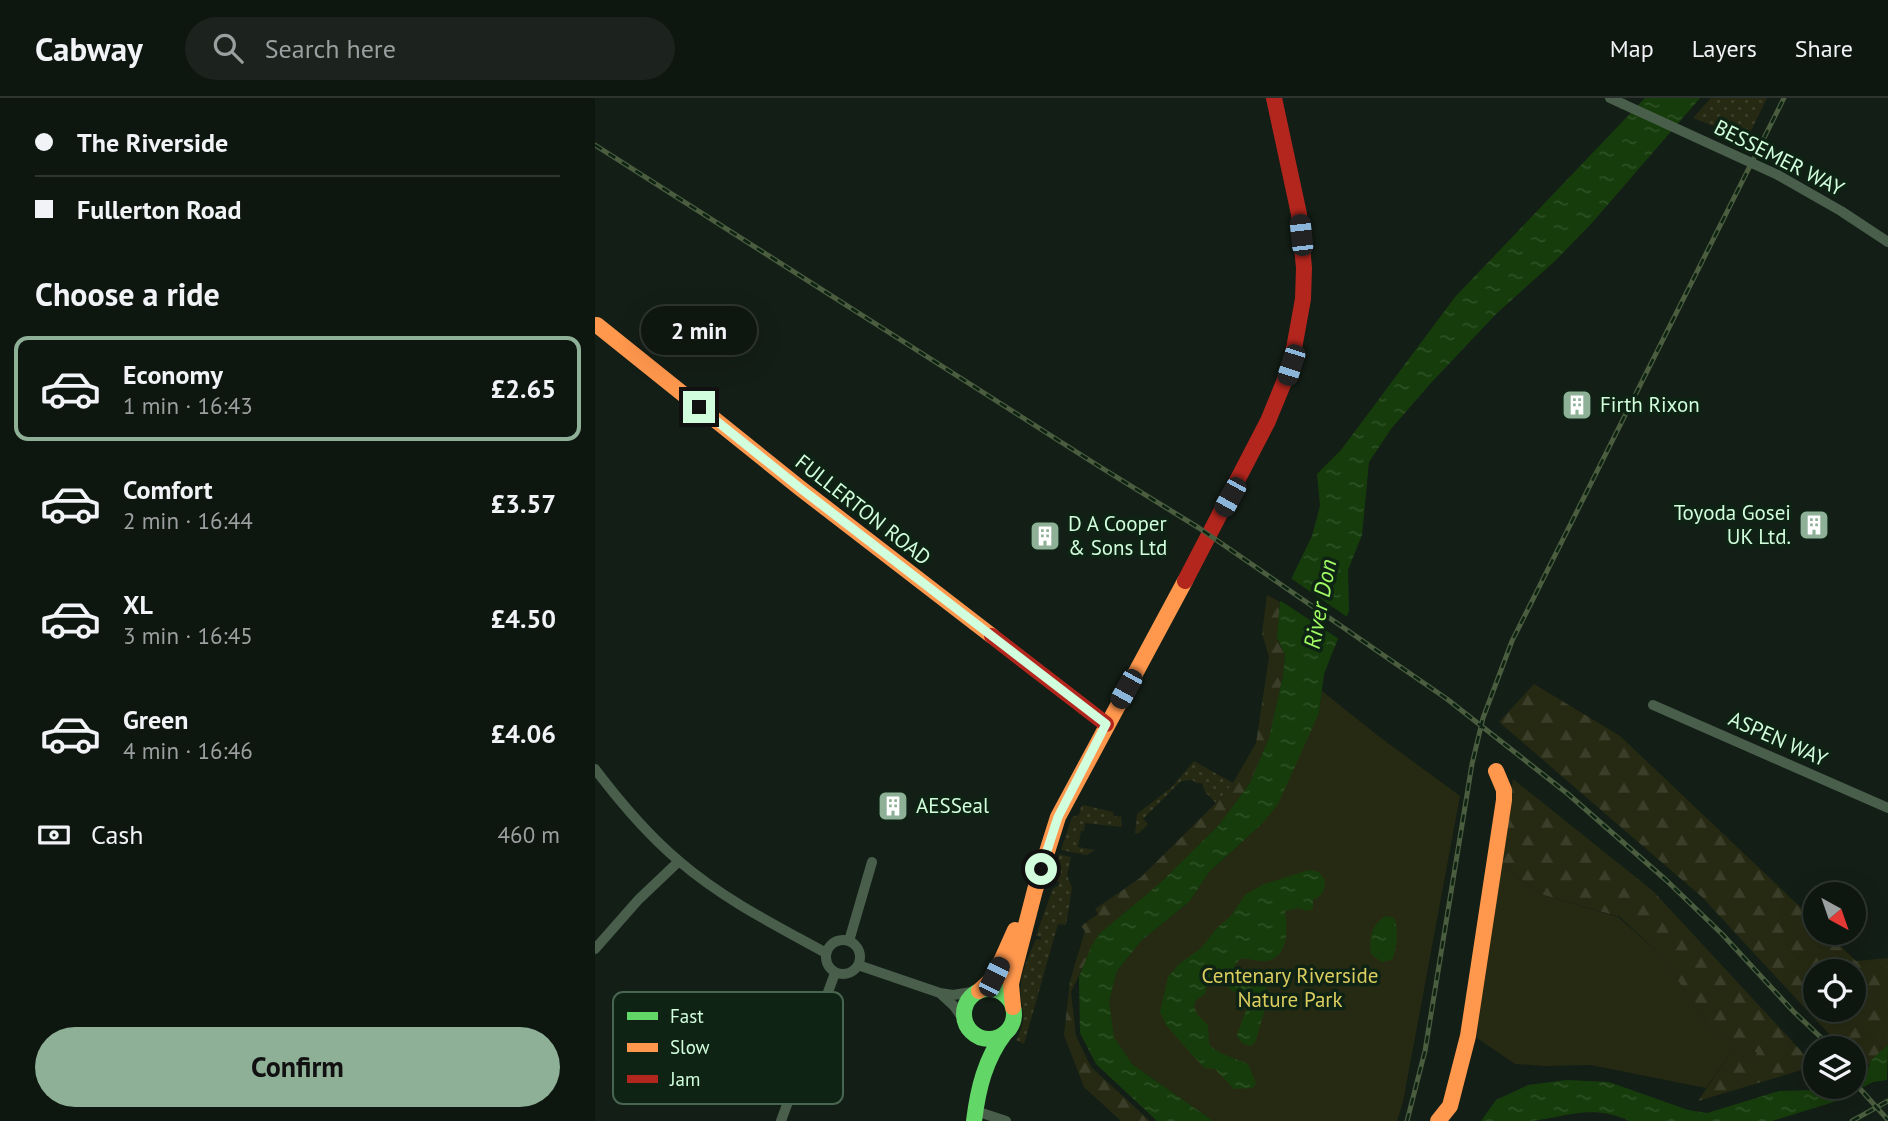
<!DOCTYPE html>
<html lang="en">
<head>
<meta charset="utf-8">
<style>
	body { margin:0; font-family:"PT Sans",sans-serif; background:#1c231e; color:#f1f3f6; height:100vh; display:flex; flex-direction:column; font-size:26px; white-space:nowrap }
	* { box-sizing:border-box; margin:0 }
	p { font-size:23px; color:#9b9f9f }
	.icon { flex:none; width:38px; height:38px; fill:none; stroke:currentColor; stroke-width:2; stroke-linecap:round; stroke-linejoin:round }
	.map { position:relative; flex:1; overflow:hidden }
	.sheet { display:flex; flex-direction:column; background:#0e1610; width:595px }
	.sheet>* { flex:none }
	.banner { display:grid; align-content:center; height:154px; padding:0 35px; background:#0e1610 }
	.needle { width:46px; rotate:140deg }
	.buttons { position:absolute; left:1208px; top:784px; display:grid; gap:14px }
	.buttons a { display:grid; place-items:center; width:63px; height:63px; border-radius:50%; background:#0e1610; box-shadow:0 7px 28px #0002,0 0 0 2px #2e3530; font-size:35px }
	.end { position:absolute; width:32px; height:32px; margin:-16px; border:9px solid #d1fedc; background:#111; box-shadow:0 0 0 4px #111 }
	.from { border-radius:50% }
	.bubble { position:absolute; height:49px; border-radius:24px; background:#0e1610; box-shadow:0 7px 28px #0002,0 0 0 2px #2e3530; font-size:23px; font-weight:700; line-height:49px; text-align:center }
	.car { position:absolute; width:21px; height:42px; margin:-21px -10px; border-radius:9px; box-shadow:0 0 5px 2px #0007; background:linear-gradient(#222 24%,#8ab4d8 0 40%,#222 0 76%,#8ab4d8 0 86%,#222 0) }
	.banner b { display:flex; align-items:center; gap:24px; height:66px; font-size:26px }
	.banner b+b { border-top:2px solid #2e3530 }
	.banner i { width:18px; height:18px; background:#f1f3f6 }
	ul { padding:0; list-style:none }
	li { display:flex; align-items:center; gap:21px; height:105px; margin:0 14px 10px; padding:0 21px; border:4px solid transparent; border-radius:14px }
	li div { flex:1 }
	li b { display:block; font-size:26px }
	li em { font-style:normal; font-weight:700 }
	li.selected { border-color:#8eb097 }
	li>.icon { width:63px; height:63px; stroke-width:1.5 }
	h2 { padding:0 35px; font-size:32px; line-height:84px }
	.pay { display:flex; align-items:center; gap:18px; height:77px; padding:0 35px; font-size:26px }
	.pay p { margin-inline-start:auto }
	.button { display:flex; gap:14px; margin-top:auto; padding:14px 35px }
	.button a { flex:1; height:80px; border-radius:42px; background:#8eb097; color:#111; font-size:28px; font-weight:700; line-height:80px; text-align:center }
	header { display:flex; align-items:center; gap:42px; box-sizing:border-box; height:98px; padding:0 35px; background:#0e1610; border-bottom:2px solid #2e3530 }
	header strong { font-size:33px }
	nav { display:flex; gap:38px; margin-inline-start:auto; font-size:24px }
	.search { width:490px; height:63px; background:#1c231e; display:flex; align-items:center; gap:18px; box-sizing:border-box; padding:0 24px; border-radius:38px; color:#9b9f9f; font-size:26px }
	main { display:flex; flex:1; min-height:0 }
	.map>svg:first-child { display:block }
	.grass { fill:url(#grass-dots) }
	.forest { fill:url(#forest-firs); fill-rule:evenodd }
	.park { fill:#272a13 }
	.water { fill:url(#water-ripples) }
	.pier { fill:#131e16 }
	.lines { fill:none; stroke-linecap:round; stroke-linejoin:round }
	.street { stroke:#495f4c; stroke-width:10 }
	.fast { stroke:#63d668; stroke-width:16 }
	.slow { stroke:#ff974d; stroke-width:16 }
	.jam { stroke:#b3261e; stroke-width:16 }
	.rail-casing { stroke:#4a5d3e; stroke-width:5 }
	.rail { stroke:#0e2314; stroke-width:2.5; stroke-dasharray:8; stroke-linecap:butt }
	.street-bridge { stroke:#495f4c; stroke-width:10 }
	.route { stroke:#d1fedc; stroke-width:9 }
	.labels { text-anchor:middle; stroke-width:7; stroke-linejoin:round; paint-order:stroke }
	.street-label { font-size:21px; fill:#d1fedc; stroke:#0e2314 }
	.poi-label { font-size:21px; fill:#d1fedc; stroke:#0e2314; text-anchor:start }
	.park-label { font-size:21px; fill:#dccd5f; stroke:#0e2314 }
	.water-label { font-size:23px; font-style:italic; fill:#a1fb62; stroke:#0e2314 }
	.key { fill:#0e2314; stroke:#486550; stroke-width:2 }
	.key-label { font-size:19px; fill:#d1fedc }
</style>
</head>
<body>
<header>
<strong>Cabway</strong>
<div class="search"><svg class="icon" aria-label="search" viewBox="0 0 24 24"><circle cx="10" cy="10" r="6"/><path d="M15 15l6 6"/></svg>Search here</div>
<nav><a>Map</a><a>Layers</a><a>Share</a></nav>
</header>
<main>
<section class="sheet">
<div class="banner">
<b><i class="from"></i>The Riverside</b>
<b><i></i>Fullerton Road</b>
</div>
<h2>Choose a ride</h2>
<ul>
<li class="selected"><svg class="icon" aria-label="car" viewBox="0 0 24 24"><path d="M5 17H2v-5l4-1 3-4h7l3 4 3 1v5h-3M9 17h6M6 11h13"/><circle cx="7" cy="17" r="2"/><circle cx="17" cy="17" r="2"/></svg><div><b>Economy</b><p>1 min · 16:43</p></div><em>£2.65</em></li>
<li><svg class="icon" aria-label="car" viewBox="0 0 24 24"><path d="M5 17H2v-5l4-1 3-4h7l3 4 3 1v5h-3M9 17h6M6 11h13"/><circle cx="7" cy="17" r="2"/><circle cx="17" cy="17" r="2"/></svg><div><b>Comfort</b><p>2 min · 16:44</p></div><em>£3.57</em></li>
<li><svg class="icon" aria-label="car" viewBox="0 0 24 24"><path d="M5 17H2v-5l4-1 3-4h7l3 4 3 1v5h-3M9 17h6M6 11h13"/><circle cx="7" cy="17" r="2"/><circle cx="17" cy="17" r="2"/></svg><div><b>XL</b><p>3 min · 16:45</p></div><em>£4.50</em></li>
<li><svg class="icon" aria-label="car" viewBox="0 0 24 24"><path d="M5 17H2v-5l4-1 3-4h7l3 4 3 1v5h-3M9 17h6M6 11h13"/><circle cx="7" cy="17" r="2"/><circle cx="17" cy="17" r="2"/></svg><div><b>Green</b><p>4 min · 16:46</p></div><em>£4.06</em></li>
</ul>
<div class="pay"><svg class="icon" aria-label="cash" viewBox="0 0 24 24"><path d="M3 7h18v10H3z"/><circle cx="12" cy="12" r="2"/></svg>Cash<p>460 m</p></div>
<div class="button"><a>Confirm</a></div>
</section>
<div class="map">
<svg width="1293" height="1023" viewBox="0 0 1293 1023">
	<defs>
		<pattern id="grass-dots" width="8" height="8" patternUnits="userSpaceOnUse" patternTransform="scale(1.75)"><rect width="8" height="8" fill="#272a13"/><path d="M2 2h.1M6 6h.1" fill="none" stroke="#3b3f2a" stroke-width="1.8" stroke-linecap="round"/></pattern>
		<pattern id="forest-firs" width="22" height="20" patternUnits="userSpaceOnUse" patternTransform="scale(1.75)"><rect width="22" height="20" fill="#272a13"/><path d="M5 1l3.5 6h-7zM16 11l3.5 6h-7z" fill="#3b3f2a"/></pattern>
		<pattern id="water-ripples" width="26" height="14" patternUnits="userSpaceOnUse" patternTransform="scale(1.75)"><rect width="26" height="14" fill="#173c0c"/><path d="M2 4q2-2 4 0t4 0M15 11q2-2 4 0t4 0" fill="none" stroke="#2d5023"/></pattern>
	</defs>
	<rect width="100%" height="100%" fill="#131e16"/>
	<path class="grass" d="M1116,0h56l-20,41 -54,-21z
		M599,663l39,22 -17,20 -11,-11 -3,-9h-6l-4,-3 -11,1 -38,38 5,5 -9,9 -4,1 2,-20 35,-27z
		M488,707l30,7v3l5,2 3,-2 1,12 -37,-4 -1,8h-3l-3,16 17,3 -8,5 -26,-5 11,-33 7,-2 2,-8z
		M464,756l12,3 -4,18 5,13 -6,37 -8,-1 -34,120 -8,-4c14,-27 3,-29 5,-54 0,-15 9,-33 15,-47l5,1v-3l-5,-1 2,-6 15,-42 5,-2 1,-4 -4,-2z"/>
	<path class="forest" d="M672,497l13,7 -3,35 8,18 -2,21 -14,62 -19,45 -31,42 -59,58 -61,51 -28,58 5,44 15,31 59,54h-29l-37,-34 -20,-52 6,-54 15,-50 -4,-5 17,-12 -3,-5 45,-31 76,-75 17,-20 23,-40 13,-86 -7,-24z
		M939,586l86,52 195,185v12h12l29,28 32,-3v87l-25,26 -10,-10v-13h-11l-140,-151 -203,-175zM1220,873h38v39h-38z
		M918,681l140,112 162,175 -117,35 33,-49 21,8 5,-7 -46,-23 -51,-76 -40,-37 -80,-23 -40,-31z"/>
	<path class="park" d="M727,593l55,44 83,61 -57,306 -6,19h-184l-81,-57 -19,-27 -4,-36 8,-30 24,-30 49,-40 19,-29 53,-48 57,-111z
		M905,765l40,31 78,23 42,37 51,76 46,23 -5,7 -21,-8 -25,36 -115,-23 -47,1 -29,-2 -38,-26 1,-15 -3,-10z"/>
	<path class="water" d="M1050,0h55l-109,126 -36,37 -59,53 -66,70 -39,45 -22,33 -7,73 -14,35 1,41 -25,63 -5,39 -41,91 -16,20 -53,48 -19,29 -49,40 -24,30 -8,30 5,36 18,27 81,57h-56l-61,-57 -16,-31 -1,-56 12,-30 8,-13 61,-51 59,-58 31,-42 19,-45 14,-62 2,-21 -8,-18 3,-35 32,-66 8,-30 -3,-32 24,-24 114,-153z
		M714,772l10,2 6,8c0,11 -2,15 -12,20v9l-7,2 -7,-3 -14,3c3,17 4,51 -23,50 -9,0 -10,-3 -22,-2l-6,7 8,13 21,6 7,7 -15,51 -5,3 -8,-3 -5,-8 11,-30 -3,-10 -7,-4 -5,1 -16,-17 -8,2 -4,17 -9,6 -2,6 3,8 11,11 1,19c8,10 26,14 39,20l8,19 -3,5 -19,1 -19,-20 -10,-1 -12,-12 -27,-31 -6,-13 8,-35 11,-13 22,-16 16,-20 13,-11 16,-23 18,-10z
		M791,818l8,2c5,11 3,30 -2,42l-11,2 -10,-8c-2,-16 0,-29 15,-38z
		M1293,947l-1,35 -14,2 -36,19 -65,20h-142c-38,-17 -61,-5 -98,0 -17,0 -34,0 -51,0l15,-21 32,-15 38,-5 43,2 79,28 19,3 72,-22 36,-1 6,-3h32v-12l16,-8 2,-7z"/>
	<path class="pier" d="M694,479l61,42 -8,22 -64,-42z"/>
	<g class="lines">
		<path class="street" d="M1015,0l13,6
			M1183,77l63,36 47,31
			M1058,607l235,103
			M0,671c25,33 53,66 84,92 44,38 96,64 147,92
			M231 859a17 17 0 1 1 34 0a17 17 0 1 1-34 0Z
			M254,843l23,-79
			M0,851l44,-50 40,-38
			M263,867l82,28
			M370,924l-11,-16 -14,-13 13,2 25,-4
			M381,1013l30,10
			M186,1023l54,-148"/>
		<path class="fast" d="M369 916a25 25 0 1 1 50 0a25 25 0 1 1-50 0Z
			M379,1023c4,-32 11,-62 31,-88"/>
		<path class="slow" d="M2,227l203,163 192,148
			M384,893l15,-14 21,-47
			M418,909l-2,-23 3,-13 21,-81 23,-73 127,-236
			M843,1023l12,-15 18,-70 36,-236v-10l-8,-19"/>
		<path class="jam" d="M590,483l83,-160 23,-56 12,-66 1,-31 -5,-54 -25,-116
			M397,538l114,88"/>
		<g class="rail-casing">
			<path id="rail" d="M0,47l502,320 102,63 248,171 121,95 98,86 56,54 71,77 39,37
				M1258,983l35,39
				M812,1023l18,-70 47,-287 11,-46 29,-77 272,-543
				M1257,1023l36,-20"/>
		</g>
		<use href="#rail" class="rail"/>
		<path class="street-bridge" d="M1028,6l155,71"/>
	</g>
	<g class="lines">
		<path class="route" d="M104,309l101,81 306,236 -48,93 -17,52"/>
	</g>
	<defs>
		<g id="building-square" transform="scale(1.575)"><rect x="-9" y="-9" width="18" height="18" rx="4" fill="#8eb097" stroke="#0e2314"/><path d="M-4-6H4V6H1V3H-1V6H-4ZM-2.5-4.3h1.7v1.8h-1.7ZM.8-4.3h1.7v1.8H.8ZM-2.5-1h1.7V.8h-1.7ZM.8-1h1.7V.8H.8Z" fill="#fff"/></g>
	</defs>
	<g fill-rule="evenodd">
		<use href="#building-square" x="982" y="307"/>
		<use href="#building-square" x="1219" y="427"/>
		<use href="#building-square" x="450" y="438"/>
		<use href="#building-square" x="298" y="708"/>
	</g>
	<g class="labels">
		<g class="street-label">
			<text transform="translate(1184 60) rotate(27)" y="7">BESSEMER WAY</text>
			<text transform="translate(268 412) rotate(38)" y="7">FULLERTON ROAD</text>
			<text transform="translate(1183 641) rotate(24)" y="7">ASPEN WAY</text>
		</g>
		<g class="poi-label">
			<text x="1005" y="314">Firth Rixon</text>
			<text x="1196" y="422" text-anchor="end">Toyoda Gosei<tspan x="1196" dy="24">UK Ltd.</tspan></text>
			<text x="473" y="433">D A Cooper<tspan x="473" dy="24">&amp; Sons Ltd</tspan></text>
			<text x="321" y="715">AESSeal</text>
		</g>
		<g class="park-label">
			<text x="695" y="885">Centenary Riverside<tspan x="695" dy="24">Nature Park</tspan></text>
		</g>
		<g class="water-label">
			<text transform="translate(725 506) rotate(-79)" y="8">River Don</text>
		</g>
	</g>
	<rect x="18" y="894" width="230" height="112" rx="10" class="key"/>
	<rect x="32" y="914" width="31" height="8" fill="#63d668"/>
	<rect x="32" y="945" width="31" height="9" fill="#ff974d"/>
	<rect x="32" y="977" width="31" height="8" fill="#b3261e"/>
	<g class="key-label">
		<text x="75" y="925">Fast</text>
		<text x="75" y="956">Slow</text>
		<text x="75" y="988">Jam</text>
	</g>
</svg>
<div class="buttons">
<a><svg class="needle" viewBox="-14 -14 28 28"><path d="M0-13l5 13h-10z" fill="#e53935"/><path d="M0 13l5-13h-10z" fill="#9b9f9f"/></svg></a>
<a><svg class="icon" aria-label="locate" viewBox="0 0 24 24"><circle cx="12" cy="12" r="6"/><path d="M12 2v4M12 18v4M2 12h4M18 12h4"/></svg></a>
<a><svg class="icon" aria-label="layers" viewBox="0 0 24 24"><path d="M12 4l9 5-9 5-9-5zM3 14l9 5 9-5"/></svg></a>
</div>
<i class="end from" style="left:446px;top:771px"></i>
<i class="end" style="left:104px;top:309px"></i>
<div class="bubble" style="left:46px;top:208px;width:116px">2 min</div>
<i class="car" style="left:706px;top:137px;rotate:354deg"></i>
<i class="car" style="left:696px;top:267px;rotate:198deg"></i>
<i class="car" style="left:635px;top:399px;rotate:209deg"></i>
<i class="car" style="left:531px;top:591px;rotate:209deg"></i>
<i class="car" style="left:399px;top:879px;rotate:26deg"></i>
</div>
</main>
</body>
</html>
